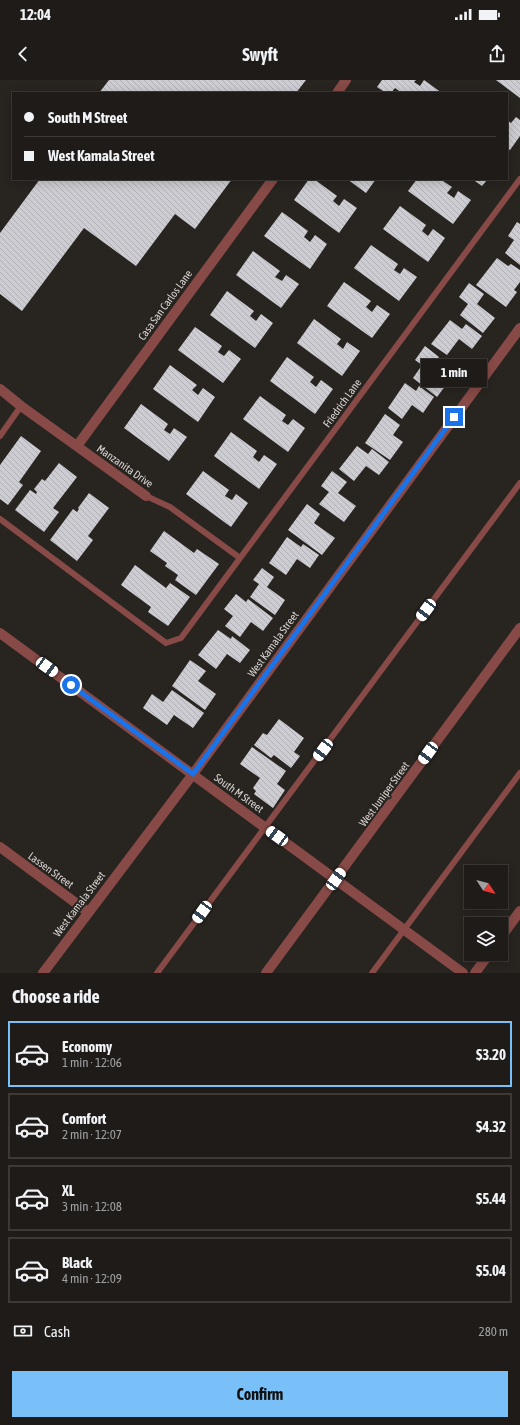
<!DOCTYPE html>
<html lang="en">
<head>
<meta charset="utf-8">
<style>
	body { margin:0; font-family:"Asap Condensed",sans-serif; background:#2b2825; color:#f1f3f6; height:100vh; display:flex; flex-direction:column; font-size:15px; white-space:nowrap }
	* { box-sizing:border-box; margin:0 }
	p { font-size:13px; color:#a1a1a2 }
	.icon { flex:none; width:22px; height:22px; fill:none; stroke:currentColor; stroke-width:2; stroke-linecap:round; stroke-linejoin:round }
	.map { position:relative; height:893px; overflow:hidden }
	.drawer { display:flex; flex-direction:column; background:#1e1b18; flex:1 }
	.drawer>* { flex:none }
	.banner { position:absolute; left:12px; top:12px; width:496px; height:88px; border-radius:0px; box-shadow:0 2px 10px #0003,0 0 0 1px #3c3937; display:grid; align-content:center; height:88px; padding:0 12px; background:#1e1b18 }
	.needle { width:26px; rotate:126deg }
	.fabs { position:absolute; left:464px; top:785px; display:grid; gap:8px }
	.fabs a { display:grid; place-items:center; width:44px; height:44px; border-radius:0px; background:#1e1b18; box-shadow:0 2px 10px #0003,0 0 0 1px #3c3937; font-size:20px }
	.end { position:absolute; width:18px; height:18px; margin:-9px; border:5px solid #1a73e8; background:#fff; box-shadow:0 0 0 2px #fff }
	.from { border-radius:50% }
	.bubble { position:absolute; height:28px; border-radius:0px; background:#1e1b18; box-shadow:0 2px 10px #0003,0 0 0 1px #3c3937; font-size:13px; font-weight:700; line-height:28px; text-align:center }
	.car { position:absolute; width:12px; height:24px; margin:-12px -6px; border-radius:5px; box-shadow:0 0 3px 1px #0007; background:linear-gradient(#fff 24%,#345 0 40%,#fff 0 76%,#345 0 86%,#fff 0) }
	.banner b { display:flex; align-items:center; gap:14px; height:38px; font-size:15px }
	.banner b+b { border-top:1px solid #3c3937 }
	.banner i { width:10px; height:10px; background:#f1f3f6 }
	ul { padding:0; list-style:none }
	li { display:flex; align-items:center; gap:12px; height:66px; margin:0 8px 6px; padding:0 4px; border:2px solid #3c3937; border-radius:0px }
	li div { flex:1 }
	li b { display:block; font-size:15px }
	li em { font-style:normal; font-weight:700 }
	li.active { border-color:#79bff8 }
	li>.icon { width:36px; height:36px; stroke-width:1.5 }
	h2 { padding:0 12px; font-size:18px; line-height:48px }
	.pay { display:flex; align-items:center; gap:10px; height:44px; padding:0 12px; font-size:15px }
	.pay p { margin-inline-start:auto }
	.button { display:flex; gap:8px; margin-top:auto; padding:8px 12px }
	.button a { flex:1; height:46px; border-radius:0px; background:#79bff8; color:#111; font-size:16px; font-weight:700; line-height:46px; text-align:center }
	.status { display:flex; justify-content:space-between; align-items:center; height:28px; padding:0 20px; background:#1e1b18; direction:ltr }
	.status svg { height:11px; fill:currentColor }
	header { display:flex; justify-content:space-between; align-items:center; height:52px; padding:0 12px; background:#1e1b18; font-size:18px; font-weight:700 }
	.map>svg:first-child { display:block }
	.building { fill:url(#building-back-hatch) }
	.lines { fill:none; stroke-linecap:round; stroke-linejoin:round }
	.service { stroke:#874a46; stroke-width:6 }
	.minor { stroke:#874a46; stroke-width:10 }
	.route { stroke:#1a73e8; stroke-width:5 }
	.labels { text-anchor:middle; stroke-width:4; stroke-linejoin:round; paint-order:stroke }
	.street-label { font-size:11px; fill:#d8d5d3; stroke:#282420 }
</style>
</head>
<body>
<div class="status"><b>12:04</b><svg viewBox="0 0 49 12"><path d="M0 12V9h3v3zM5 12V6h3v6zM10 12V3h3v9zM15 12V0h3v12zM26 1h20v11H26zM47 4h2v5h-2z"/></svg></div>
<header><svg class="icon" aria-label="back" viewBox="0 0 24 24"><path d="M15 5l-7 7 7 7"/></svg>Swyft<svg class="icon" aria-label="share" viewBox="0 0 24 24"><path d="M12 15V3M7 8l5-5 5 5M5 13v7h14v-7"/></svg></header>
<div class="map">
<svg width="520" height="893" viewBox="0 0 520 893">
	<defs>
		<pattern id="building-back-hatch" width="6" height="6" patternUnits="userSpaceOnUse"><rect width="6" height="6" fill="#cdccd2"/><path d="M-1 5l2 2M0 0l6 6M5-1l2 2" fill="none" stroke="#b1b0b5"/></pattern>
	</defs>
	<rect width="100%" height="100%" fill="#282420"/>
	<path class="building" d="M109,0h197l-10,13h-197z
		M382,0h34l-2,2 6,4 4,-6 18,13h-40l-7,-5 -4,5h-5l-9,-6z
		M496,0h24v18z
		M516,37l4,3v16l-10,14 -3,-2v-28l4,3z
		M40,99h192l-37,50 -20,-15 -39,52 -52,-38 -62,83 -22,-17v-61z
		M309,99h5l23,17 -4,5 6,5 5,-7 13,9 -18,25 -45,-33z
		M347,99h29l-10,14z
		M417,99h23l12,8 -5,6 7,5 4,-7 13,9 -18,24 -45,-33z
		M472,99h16l-6,7z
		M400,126l26,19 -4,6 6,5 5,-7 12,9 -17,24 -45,-33z
		M282,132l26,19 -4,6 6,5 5,-7 12,9 -17,25 -46,-33z
		M517,142l3,2v41l-15,-12 9,-13 -6,-4z
		M371,165l27,19 -4,6 6,4 4,-6 13,9 -18,24 -45,-33z
		M253,171l27,20 -5,6 7,4 4,-6 13,9 -18,24 -45,-33z
		M497,178l11,8 3,-2 9,6v12l-6,8 3,2 -11,15 -30,-22z
		M344,202l27,19 -5,6 6,5 5,-7 13,9 -18,24 -45,-32z
		M469,203l15,11 -7,10 18,14 -12,15 -23,-18 8,-11 -9,-7z
		M227,211l27,20 -4,5 6,5 5,-7 12,9 -18,25 -45,-33z
		M314,239l27,20 -4,5 6,5 4,-7 13,9 -18,25 -45,-33z
		M450,240l12,9 4,-5 16,12 -10,13 -13,-10 -12,16 -16,-11z
		M195,247l27,19 -4,6 6,4 5,-6 12,9 -18,24 -45,-33z
		M425,266l14,11 -8,10 18,14 -12,16 -24,-19 9,-13 -7,-5z
		M287,277l27,20 -4,5 6,5 5,-7 12,9 -18,25 -45,-33z
		M170,285l27,20 -5,5 6,5 5,-7 12,9 -17,25 -45,-33z
		M405,303l11,8 3,-5 15,11 -11,16 -11,-8 -10,14 -14,-11z
		M260,316l26,19 -4,6 6,4 5,-6 12,9 -17,24 -45,-33z
		M141,324l27,20 -4,6 6,4 4,-6 13,9 -18,24 -45,-33z
		M385,334l15,11 -7,10 10,7 -13,18 -25,-17z
		M231,352l26,19 -4,6 6,5 5,-7 13,9 -18,25 -45,-33z
		M21,356l20,15 -22,31 4,3 -15,20 -8,-6v-34z
		M357,366l11,8 4,-5 17,13 -10,13 -13,-9 -12,15 -15,-12z
		M59,383l18,14 -24,31 6,4 -15,20 -29,-22 15,-20 6,4 1,-2 -3,-3 8,-10 3,2z
		M203,391l26,19 -4,6 7,4 4,-6 12,9 -17,24 -45,-33z
		M332,391l15,11 -9,11 18,13 -12,16 -25,-18 10,-12 -8,-6z
		M89,413l20,15 -21,28 5,4 -16,21 -27,-21 23,-31 4,3 2,-3 -1,-1z
		M307,424l13,10 -6,9 21,15 -13,17 -34,-25z
		M164,451l30,22 3,-4 22,15 -23,31 -21,-15 3,-5 -13,-9 2,-3 -17,-12z
		M287,457l14,10 2,-3 16,11 -9,13 -13,-9 -11,16 -17,-12z
		M135,485l31,23 4,-5 20,14 -22,29 -20,-14 3,-5 -30,-22z
		M262,488l12,9 -7,10 18,13 -10,15 -25,-18 9,-13 -6,-4z
		M236,514l10,8 2,-3 25,19 -10,13 -12,-9 -11,15 -15,-11 8,-10 -9,-7z
		M218,550l13,9 1,-3 18,14 -10,13 -13,-9 -11,15 -18,-14z
		M190,580l16,11 -8,10 18,13 -11,16 -33,-24z
		M172,610l32,23 -11,15 -19,-13 -7,10 -24,-17 9,-14 11,8z
		M279,639l25,19 -10,14 6,4 -9,12 -17,-13 -3,3 -17,-13 9,-12 4,2z
		M252,667l34,24 -9,13 8,6 -12,18 -19,-14 2,-3 -3,-3 7,-10 -20,-14z"/>
	<g class="lines">
		<path class="service" d="M0,356l21,-30
			M146,416l24,11 70,51
			M0,439l166,124 15,-5 339,-459
			M157,893l363,-490
			M372,893l148,-200"/>
		<path class="minor" d="M337,13l9,-13
			M0,309l21,17 125,90
			M77,366l196,-267
			M0,553l463,340
			M0,767l88,65
			M501,857l19,-26
			M43,893l150,-199 327,-446
			M266,893l254,-345
			M475,893l14,-19"/>
	</g>
	<g class="lines">
		<path class="route" d="M71,605l122,89 261,-357"/>
	</g>
	<g class="labels">
		<g class="street-label">
			<text transform="translate(165 225) rotate(-54)" y="4">Casa San Carlos Lane</text>
			<text transform="translate(342 323) rotate(-54)" y="4">Friedrich Lane</text>
			<text transform="translate(125 386) rotate(35)" y="4">Manzanita Drive</text>
			<text transform="translate(273 564) rotate(-54)" y="4">West Kamala Street</text>
			<text transform="translate(239 713) rotate(36)" y="4">South M Street</text>
			<text transform="translate(384 714) rotate(-54)" y="4">West Juniper Street</text>
			<text transform="translate(51 790) rotate(36)" y="4">Lassen Street</text>
			<text transform="translate(79 824) rotate(-53)" y="4">West Kamala Street</text>
		</g>
	</g>
</svg>
<div class="fabs">
<a><svg class="needle" viewBox="-14 -14 28 28"><path d="M0-13l5 13h-10z" fill="#e53935"/><path d="M0 13l5-13h-10z" fill="#a1a1a2"/></svg></a>
<a><svg class="icon" aria-label="layers" viewBox="0 0 24 24"><path d="M12 4l9 5-9 5-9-5zM3 14l9 5 9-5"/></svg></a>
</div>
<i class="end from" style="left:71px;top:605px"></i>
<i class="end" style="left:454px;top:337px"></i>
<div class="bubble" style="left:421px;top:279px;width:66px">1 min</div>
<i class="car" style="left:426px;top:530px;rotate:217deg"></i>
<i class="car" style="left:47px;top:587px;rotate:126deg"></i>
<i class="car" style="left:323px;top:670px;rotate:217deg"></i>
<i class="car" style="left:428px;top:673px;rotate:216deg"></i>
<i class="car" style="left:277px;top:756px;rotate:306deg"></i>
<i class="car" style="left:336px;top:799px;rotate:36deg"></i>
<i class="car" style="left:202px;top:832px;rotate:216deg"></i>
<div class="banner">
<b><i class="from"></i>South M Street</b>
<b><i></i>West Kamala Street</b>
</div>
</div>
<section class="drawer">
<h2>Choose a ride</h2>
<ul>
<li class="active"><svg class="icon" aria-label="car" viewBox="0 0 24 24"><path d="M5 17H2v-5l4-1 3-4h7l3 4 3 1v5h-3M9 17h6M6 11h13"/><circle cx="7" cy="17" r="2"/><circle cx="17" cy="17" r="2"/></svg><div><b>Economy</b><p>1 min · 12:06</p></div><em>$3.20</em></li>
<li><svg class="icon" aria-label="car" viewBox="0 0 24 24"><path d="M5 17H2v-5l4-1 3-4h7l3 4 3 1v5h-3M9 17h6M6 11h13"/><circle cx="7" cy="17" r="2"/><circle cx="17" cy="17" r="2"/></svg><div><b>Comfort</b><p>2 min · 12:07</p></div><em>$4.32</em></li>
<li><svg class="icon" aria-label="car" viewBox="0 0 24 24"><path d="M5 17H2v-5l4-1 3-4h7l3 4 3 1v5h-3M9 17h6M6 11h13"/><circle cx="7" cy="17" r="2"/><circle cx="17" cy="17" r="2"/></svg><div><b>XL</b><p>3 min · 12:08</p></div><em>$5.44</em></li>
<li><svg class="icon" aria-label="car" viewBox="0 0 24 24"><path d="M5 17H2v-5l4-1 3-4h7l3 4 3 1v5h-3M9 17h6M6 11h13"/><circle cx="7" cy="17" r="2"/><circle cx="17" cy="17" r="2"/></svg><div><b>Black</b><p>4 min · 12:09</p></div><em>$5.04</em></li>
</ul>
<div class="pay"><svg class="icon" aria-label="cash" viewBox="0 0 24 24"><path d="M3 7h18v10H3z"/><circle cx="12" cy="12" r="2"/></svg>Cash<p>280 m</p></div>
<div class="button"><a>Confirm</a></div>
</section>
</body>
</html>
